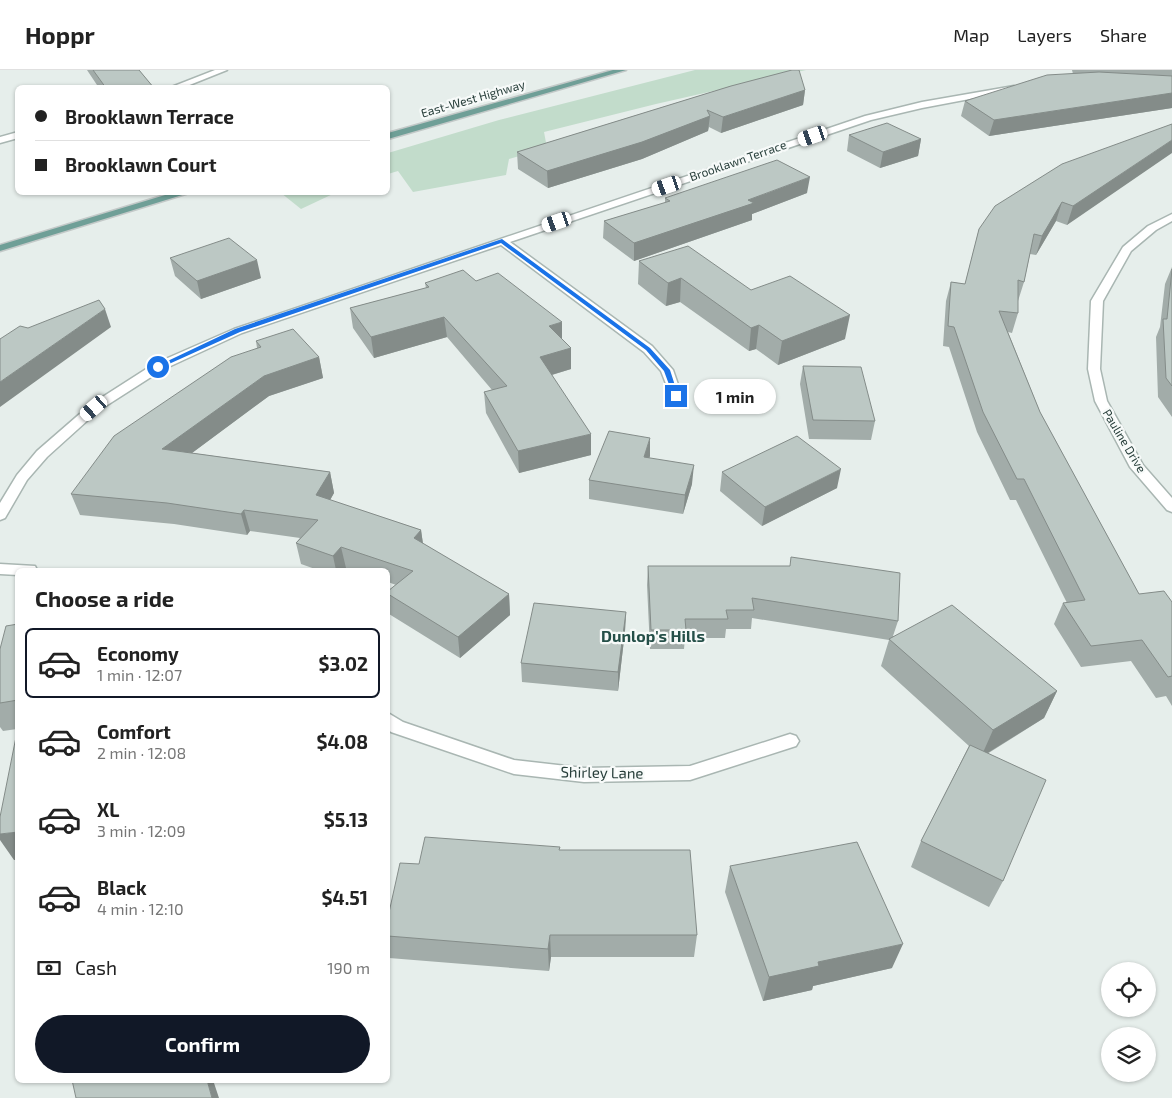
<!DOCTYPE html>
<html lang="en">
<head>
<meta charset="utf-8">
<style>
	body { margin:0; font-family:"Exo 2",sans-serif; background:#f6f6f6; color:#222; height:100vh; display:flex; flex-direction:column; font-size:19px; white-space:nowrap }
	* { box-sizing:border-box; margin:0 }
	p { font-size:16px; color:#767676 }
	.icon { flex:none; width:28px; height:28px; fill:none; stroke:currentColor; stroke-width:2; stroke-linecap:round; stroke-linejoin:round }
	.map { position:relative; flex:1; overflow:hidden }
	.side { position:absolute; left:15px; top:498px; width:375px; height:515px; display:flex; flex-direction:column; background:#fff; border-radius:8px; box-shadow:0 1px 4px #0004 }
	.side>* { flex:none }
	.guide { position:absolute; left:15px; top:15px; width:375px; height:110px; border-radius:8px; box-shadow:0 1px 4px #0004; display:grid; align-content:center; height:110px; padding:0 20px; background:#fff }
	.buttons { position:absolute; left:1101px; top:892px; display:grid; gap:10px }
	.buttons a { display:grid; place-items:center; width:55px; height:55px; border-radius:50%; background:#fff; box-shadow:0 1px 4px #0004; font-size:25px }
	.end { position:absolute; width:22px; height:22px; margin:-11px; border:6px solid #1a73e8; background:#fff; box-shadow:0 0 0 2px #fff }
	.from { border-radius:50% }
	.bubble { position:absolute; height:35px; border-radius:18px; background:#fff; box-shadow:0 1px 4px #0004; font-size:16px; font-weight:700; line-height:35px; text-align:center }
	.car { position:absolute; width:15px; height:30px; margin:-15px -8px; border-radius:6px; box-shadow:0 0 4px 1px #0007; background:linear-gradient(#fff 24%,#345 0 40%,#fff 0 76%,#345 0 86%,#fff 0) }
	.guide b { display:flex; align-items:center; gap:18px; height:48px; font-size:19px }
	.guide b+b { border-top:1px solid #e0e0e0 }
	.guide i { width:12px; height:12px; background:#222 }
	ul { padding:0; list-style:none }
	li { display:flex; align-items:center; gap:15px; height:70px; margin:0 10px 8px; padding:0 10px; border:2px solid transparent; border-radius:8px }
	li div { flex:1 }
	li b { display:block; font-size:19px }
	li em { font-style:normal; font-weight:700 }
	li.current { border-color:#111827 }
	li>.icon { width:45px; height:45px; stroke-width:1.5 }
	h2 { padding:0 20px; font-size:22px; line-height:60px }
	.pay { display:flex; align-items:center; gap:12px; height:55px; padding:0 20px; font-size:19px }
	.pay p { margin-inline-start:auto }
	.button { display:flex; gap:10px; margin-top:auto; padding:10px 20px }
	.button a { flex:1; height:58px; border-radius:30px; background:#111827; color:#fff; font-size:20px; font-weight:700; line-height:58px; text-align:center }
	header { display:flex; align-items:center; gap:30px; box-sizing:border-box; height:70px; padding:0 25px; background:#fff; border-bottom:1px solid #e0e0e0 }
	header strong { font-size:24px }
	nav { display:flex; gap:28px; margin-inline-start:auto; font-size:18px }
	.map>svg:first-child { display:block }
	.green { fill:#c2dccb }
	.lines { fill:none; stroke-linecap:round; stroke-linejoin:round }
	.minor-casing { stroke:#a9b6b2; stroke-width:3 }
	.primary-casing { stroke:#c3c9c8; stroke-width:3 }
	.minor { fill:#fff; fill-rule:evenodd }
	.primary { fill:#6f9f97; fill-rule:evenodd }
	.wall { fill:#a2aca9 }
	.shaded-wall { fill:#848c89 }
	.building { fill:#bcc8c4; stroke:#848c89 }
	.route { fill:#1a73e8 }
	.labels { text-anchor:middle; stroke-width:4.5; stroke-linejoin:round; paint-order:stroke }
	.far-street-label { font-size:12px; fill:#273e3a; stroke:#f7faf9 }
	.street-label { font-size:15px; fill:#273e3a; stroke:#f7faf9 }
	.neighbourhood-label { font-size:16px; font-weight:bold; fill:#244f48; stroke:#f7faf9 }
</style>
</head>
<body>
<header>
<strong>Hoppr</strong>
<nav><a>Map</a><a>Layers</a><a>Share</a></nav>
</header>
<div class="map">
<svg width="1172" height="1028" viewBox="0 0 1172 1028">
	<rect width="100%" height="100%" fill="#e6eeeb"/>
	<path class="green" d="M695,0h111l-150,34 -112,28 3,16 -38,11 -3,16 -93,17 -15,-21 -10,3v-21l111,-33z
		M281,123h54l-34,16z"/>
	<g class="lines">
		<g class="minor-casing">
			<path id="minor" d="M215,0h12l-45,18h-13z
				M1014,16l4,2 -1,2 -95,18 -51,12 -361,122 142,104 21,24 9,26 -2,3h-8l-11,-28 -17,-19 -143,-107 -259,88 -80,37 -64,41 -51,46 -20,23 -22,38 -5,2v-17l17,-28 20,-24 53,-46 64,-41 80,-35 631,-213 57,-14z
				M18,62v6l-18,5v-6z
				M1172,144v7l-16,9 -25,21 -28,50 -3,68 7,32 36,64 29,33v14l-5,-2 -37,-43 -35,-66 -7,-32 3,-68 32,-54 25,-21z
				M0,494l35,2 2,4h-19v5l-18,-1z
				M388,643l15,9 111,38 70,8 106,-2 100,-32 6,2 3,5 -3,5 -106,34 -106,2 -70,-8 -123,-42 -3,-3z"/>
		</g>
		<g class="primary-casing">
			<path id="primary" d="M613,0h13l-238,69v-6z
				M175,122h17l-192,59v-6z"/>
		</g>
		<use href="#minor" class="minor"/>
		<use href="#primary" class="primary"/>
	</g>
	<path class="wall" d="M87,0h52l15,18h-55z
		M1072,0h100v38l-183,28 -28,-20 4,-15 108,-27z
		M731,16l74,4 -2,15 -82,28 -12,-6 -1,4 -66,28 -94,29 -30,-19 -1,-17z
		M1172,54l-105,101 -11,-4 -20,34 -6,-1 -6,28 -6,19v12l-6,20 -4,-1 32,80 99,182 33,8v104l-6,-10 -10,2 -25,-37 -50,6 -27,-43 9,-21h4l-51,-103h-6l-33,-68 -28,-85 -6,-1 3,-45 5,-19 14,2 14,-55z
		M849,65l72,4 -3,17 -38,12 -33,-17z
		M807,123l-55,21v6l-118,41 -31,-23 1,-17 61,-18v-5z
		M170,188l91,20 -60,21 -26,-23z
		M639,191l112,29 94,49 -67,26 -22,-16 -7,2 -69,-49 -14,4 -28,-22z
		M1172,197v150l-14,-20 -2,-60 4,-10 5,-43z
		M476,211l86,58 9,9v21l-19,6 39,80 -72,18 -33,-60 -2,-21 8,-2 -45,-53 -73,21 -21,-30 -3,-20 76,-20 -1,-5z
		M256,271l63,16 4,21 -54,18 -77,57 138,19 4,21 -4,7 91,30 2,14 86,50 1,21 -50,43 -71,-44 -1,-10v-13l8,-6 -8,-3v-12h-36l-6,-2 -2,2h-26l-17,-6 -5,-21 4,-5 -50,-7 -3,4 -73,-11 -94,-9 -9,-21 186,-146z
		M803,296l72,55 -4,19 -62,-1 -9,-55z
		M650,386l-1,2 43,26 -9,30 -94,-15v-19z
		M722,402l115,16 -75,38 -42,-35z
		M648,496l250,55 -5,15 164,55 -13,27 -57,36 16,127 -14,26 -78,-40 10,-26 48,-95 -88,-80 8,-26 -137,-22 -1,11h-25l-1,9h-40l-1,11h-34l-3,-64z
		M626,542l-1,19 -7,60 -96,-9 -1,-19z
		M18,554v236h-4l3,-131 -14,2 -3,-4v-78z
		M560,780l137,85 -3,22h-143l-2,14 -160,-13 -1,-6v-35l31,-53z
		M730,796l162,102 -79,18 -1,4 -49,11 -38,-109z"/>
	<path class="shaded-wall" d="M805,20l-2,15 -82,28 2,-16z
		M1172,23v15l-183,28 5,-16z
		M710,46l-2,15 -66,28 -94,29 -1,-17z
		M921,69l-3,17 -38,12 3,-16z
		M1172,70v13l-105,72 6,-19z
		M810,107l-3,16 -55,21v6l-118,41v-18z
		M1062,132l-6,19 -20,34 6,-19z
		M257,190l4,18 -60,21 -4,-18z
		M681,208l-1,24 -14,4 2,-23z
		M105,239l6,18 -111,80v-25z
		M850,245l-5,24 -67,26 4,-24z
		M444,247l3,20 -73,21 -3,-21z
		M562,252v21l-13,-17z
		M759,255l-3,24 -7,2 2,-23z
		M571,278v21l-30,9 -1,-21z
		M319,287l4,21 -54,18 -100,74 -7,-21 102,-73z
		M591,364v21l-72,18 -1,-22z
		M650,368v18l-7,20 1,-19z
		M694,395l-2,19 -9,30 2,-19z
		M841,399l-4,19 -75,38 3,-19z
		M330,402l4,21 -13,23 -5,-21z
		M244,440l6,21 -3,4 -6,-21z
		M421,460l3,21 -10,-13z
		M341,477l5,21 -2,2h-8l-3,-14z
		M509,524l1,21 -50,43 -2,-21z
		M626,542l-1,19 -7,60v-19z
		M1057,621l-13,27 -63,39 12,-27z
		M388,739l2,13 -2,3z
		M18,762v28h-4l-14,-20v-6z
		M550,865l1,22 -2,14 -1,-22z
		M903,874l-11,24 -79,18 -1,4 -49,11 6,-24 49,-15z
		M207,1010h6l6,18h-7z"/>
	<path class="building" d="M93,0h46l15,18h-48z
		M792,0h7l6,20 -82,27 -16,-7 3,6 -68,26 -95,29 -30,-19 214,-66z
		M1099,2l73,4v17l-178,27 -29,-19 82,-26z
		M887,53l34,16 -38,13 -34,-17z
		M1172,54v16l-99,66 -11,-4 -20,34 -8,-2 -10,48 -6,-2v33l-19,-2 41,101 99,182 25,-3 8,11v74l-4,1 -26,-37 -51,6 -28,-43 22,-3 -61,-121h-7l-34,-67 -29,-85 -6,-1 3,-44 14,2 14,-55 16,-23 67,-42z
		M777,90l33,17 -62,23 6,3 -120,40 -30,-22 66,-20 -5,-3z
		M229,168l28,22 -60,21 -27,-23z
		M688,176l63,44 39,-14 60,39 -68,26 -23,-16 -8,3 -70,-50 -13,5 -29,-22z
		M1172,199v117l-6,-8 -3,-59h4z
		M463,200l13,11 22,-8 64,49 -13,4 22,22 -31,9 51,77 -73,17 -34,-59 23,-6 -63,-69 -73,20 -21,-29 79,-21 -4,-4z
		M99,230l6,9 -105,73v-43l20,-13 8,2z
		M293,259l26,28 -55,19 -102,73 168,23 -14,23 105,35 -7,8 95,56 -51,43 -70,-43v-3l25,-20 -72,-24 -8,9 -37,-13 22,-23 -74,-10 -3,4 -74,-11 -96,-9 43,-58 117,-79 30,-10 -5,-6z
		M803,296l58,1 14,54 -62,-1z
		M609,361l41,7 -6,19 50,8 -9,30 -96,-15z
		M797,366l44,33 -76,38 -43,-35z
		M791,487l109,16 -2,48 -146,-23 2,12h-28l2,9h-43l1,11h-35l-3,-64h142z
		M534,533l92,9 -8,60 -97,-9z
		M952,535l105,86 -64,39 -104,-91z
		M18,554v76l-18,3v-54l6,-23z
		M18,657v105l-18,2v-17z
		M970,675l76,35 -43,101 -82,-40z
		M425,767l135,10 -1,3h131l7,85h-147l-2,14 -160,-13v-19l12,-54 19,1z
		M857,772l46,102 -85,18 1,4 -50,11 -39,-111z
		M72,1010h135l5,18h-136z"/>
	<path class="route" d="M502,169l148,109 20,22 9,28h-5l-10,-27 -18,-21 -145,-107 -261,89 -80,36 -5,-1 80,-38z"/>
	<g class="labels">
		<g class="far-street-label">
			<text transform="translate(473 29) rotate(-16)" y="4">East-West Highway</text>
			<text transform="translate(738 91) rotate(-19)" y="4">Brooklawn Terrace</text>
			<text transform="translate(1124 371) rotate(59)" y="4">Pauline Drive</text>
		</g>
		<g class="street-label">
			<text transform="translate(602 703) rotate(1)" y="5">Shirley Lane</text>
		</g>
		<g class="neighbourhood-label">
			<text x="653" y="572">Dunlop's Hills</text>
		</g>
	</g>
</svg>
<div class="buttons">
<a><svg class="icon" aria-label="locate" viewBox="0 0 24 24"><circle cx="12" cy="12" r="6"/><path d="M12 2v4M12 18v4M2 12h4M18 12h4"/></svg></a>
<a><svg class="icon" aria-label="layers" viewBox="0 0 24 24"><path d="M12 4l9 5-9 5-9-5zM3 14l9 5 9-5"/></svg></a>
</div>
<i class="end from" style="left:158px;top:297px"></i>
<i class="end" style="left:676px;top:326px"></i>
<div class="bubble" style="left:694px;top:309px;width:82px">1 min</div>
<i class="car" style="left:813px;top:66px;rotate:251deg"></i>
<i class="car" style="left:667px;top:116px;rotate:251deg"></i>
<i class="car" style="left:557px;top:152px;rotate:251deg"></i>
<i class="car" style="left:94px;top:338px;rotate:229deg"></i>
<div class="guide">
<b><i class="from"></i>Brooklawn Terrace</b>
<b><i></i>Brooklawn Court</b>
</div>
<section class="side">
<h2>Choose a ride</h2>
<ul>
<li class="current"><svg class="icon" aria-label="car" viewBox="0 0 24 24"><path d="M5 17H2v-5l4-1 3-4h7l3 4 3 1v5h-3M9 17h6M6 11h13"/><circle cx="7" cy="17" r="2"/><circle cx="17" cy="17" r="2"/></svg><div><b>Economy</b><p>1 min · 12:07</p></div><em>$3.02</em></li>
<li><svg class="icon" aria-label="car" viewBox="0 0 24 24"><path d="M5 17H2v-5l4-1 3-4h7l3 4 3 1v5h-3M9 17h6M6 11h13"/><circle cx="7" cy="17" r="2"/><circle cx="17" cy="17" r="2"/></svg><div><b>Comfort</b><p>2 min · 12:08</p></div><em>$4.08</em></li>
<li><svg class="icon" aria-label="car" viewBox="0 0 24 24"><path d="M5 17H2v-5l4-1 3-4h7l3 4 3 1v5h-3M9 17h6M6 11h13"/><circle cx="7" cy="17" r="2"/><circle cx="17" cy="17" r="2"/></svg><div><b>XL</b><p>3 min · 12:09</p></div><em>$5.13</em></li>
<li><svg class="icon" aria-label="car" viewBox="0 0 24 24"><path d="M5 17H2v-5l4-1 3-4h7l3 4 3 1v5h-3M9 17h6M6 11h13"/><circle cx="7" cy="17" r="2"/><circle cx="17" cy="17" r="2"/></svg><div><b>Black</b><p>4 min · 12:10</p></div><em>$4.51</em></li>
</ul>
<div class="pay"><svg class="icon" aria-label="cash" viewBox="0 0 24 24"><path d="M3 7h18v10H3z"/><circle cx="12" cy="12" r="2"/></svg>Cash<p>190 m</p></div>
<div class="button"><a>Confirm</a></div>
</section>
</div>
</body>
</html>
